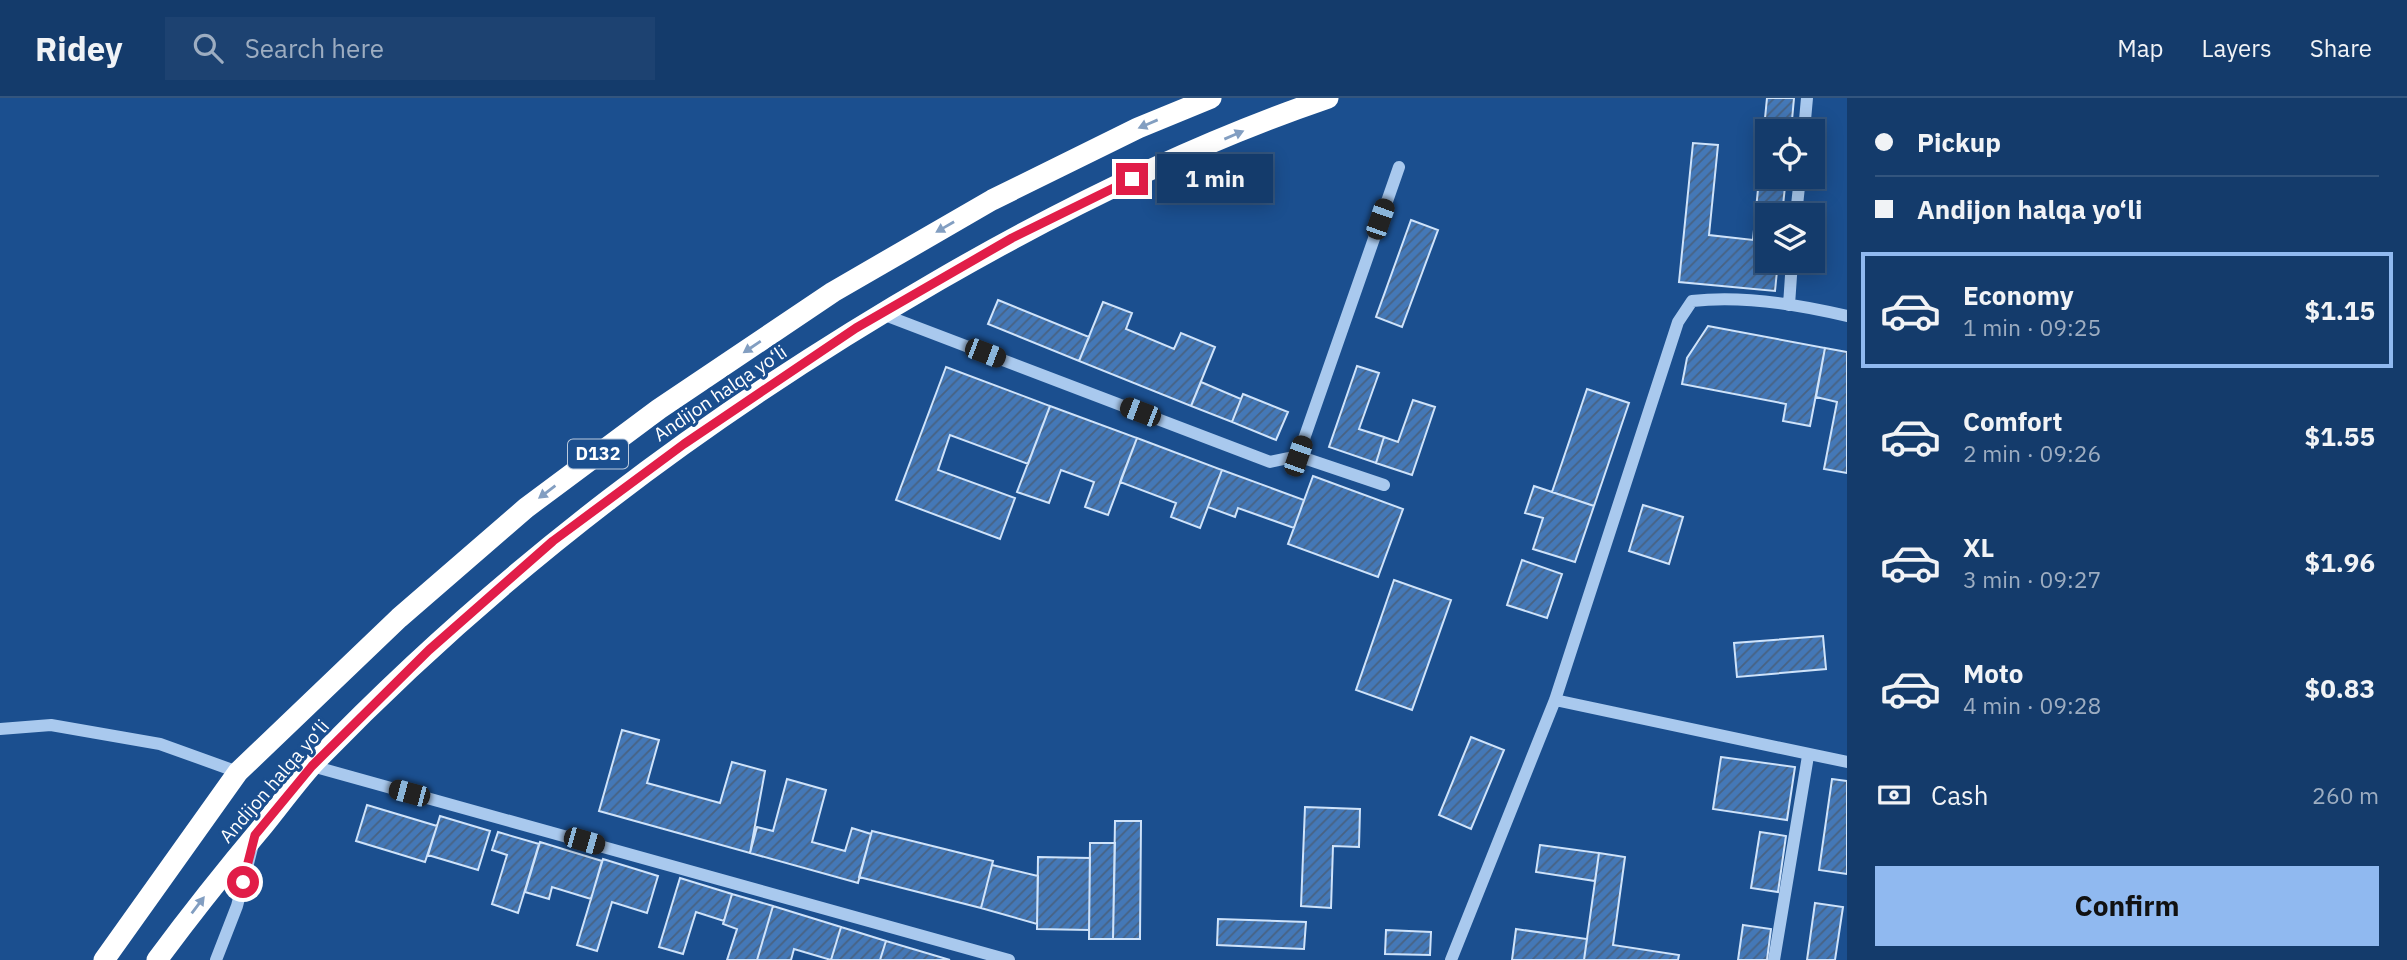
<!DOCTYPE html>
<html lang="en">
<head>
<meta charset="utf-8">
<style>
	body { margin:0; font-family:"IBM Plex Sans",sans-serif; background:#1d4271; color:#f1f3f6; height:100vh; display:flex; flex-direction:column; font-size:26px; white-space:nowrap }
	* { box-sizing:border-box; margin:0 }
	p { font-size:23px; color:#9dadc1 }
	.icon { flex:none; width:38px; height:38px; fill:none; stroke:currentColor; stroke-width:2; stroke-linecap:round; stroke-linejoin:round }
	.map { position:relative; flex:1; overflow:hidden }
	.sheet { display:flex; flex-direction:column; background:#143b6b; width:560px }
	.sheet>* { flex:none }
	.hud { display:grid; align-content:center; height:154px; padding:0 28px; background:#143b6b }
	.tools { position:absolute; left:1755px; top:21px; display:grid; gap:14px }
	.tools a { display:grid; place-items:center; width:70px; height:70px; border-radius:0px; background:#143b6b; box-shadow:0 4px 18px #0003,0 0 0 2px #33557e; font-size:35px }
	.end { position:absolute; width:32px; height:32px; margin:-16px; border:9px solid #e11d48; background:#fff; box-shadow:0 0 0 4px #fff }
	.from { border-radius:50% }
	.bubble { position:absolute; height:49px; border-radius:0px; background:#143b6b; box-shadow:0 4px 18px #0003,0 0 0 2px #33557e; font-size:23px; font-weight:800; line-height:49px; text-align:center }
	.car { position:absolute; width:21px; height:42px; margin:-21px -10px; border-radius:9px; box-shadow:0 0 5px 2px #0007; background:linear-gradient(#222 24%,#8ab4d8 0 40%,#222 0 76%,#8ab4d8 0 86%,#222 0) }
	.hud b { display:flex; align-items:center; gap:24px; height:66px; font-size:26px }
	.hud b+b { border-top:2px solid #33557e }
	.hud i { width:18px; height:18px; background:#f1f3f6 }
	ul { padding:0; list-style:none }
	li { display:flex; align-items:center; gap:21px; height:116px; margin:0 14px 10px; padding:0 14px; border:4px solid transparent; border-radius:0px }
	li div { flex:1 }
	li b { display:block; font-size:26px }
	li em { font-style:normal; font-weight:800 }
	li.current { border-color:#90b9f0 }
	li>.icon { width:63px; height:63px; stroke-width:1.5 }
	.pay { display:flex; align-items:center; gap:18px; height:77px; padding:0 28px; font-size:26px }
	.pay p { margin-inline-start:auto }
	.action { display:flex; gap:14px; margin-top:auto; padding:14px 28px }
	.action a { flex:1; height:80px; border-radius:0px; background:#90b9f0; color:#111; font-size:28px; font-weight:800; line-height:80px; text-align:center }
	header { display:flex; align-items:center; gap:42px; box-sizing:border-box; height:98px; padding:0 35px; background:#143b6b; border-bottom:2px solid #33557e }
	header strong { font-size:33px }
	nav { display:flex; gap:38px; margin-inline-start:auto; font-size:24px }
	.search { width:490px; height:63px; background:#1d4271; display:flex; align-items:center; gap:18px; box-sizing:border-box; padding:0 24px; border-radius:0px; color:#9dadc1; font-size:26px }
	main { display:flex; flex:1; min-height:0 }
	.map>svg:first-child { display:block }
	.building { fill:url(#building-hatch); stroke:#cfe3fa; stroke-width:2 }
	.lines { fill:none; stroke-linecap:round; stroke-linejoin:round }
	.minor { stroke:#a9c9ee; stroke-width:12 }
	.highway { stroke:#fff; stroke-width:21 }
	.oneway { fill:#829ec1 }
	.route { stroke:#e11d48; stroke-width:9 }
	.labels { text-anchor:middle; stroke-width:6; stroke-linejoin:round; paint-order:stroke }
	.shield { fill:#1b4f8f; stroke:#bbcadd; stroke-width:2 }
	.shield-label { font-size:18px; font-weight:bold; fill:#fff }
	.street-label { font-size:19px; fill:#fff; stroke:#1b4f8f }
</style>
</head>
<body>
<header>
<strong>Ridey</strong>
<div class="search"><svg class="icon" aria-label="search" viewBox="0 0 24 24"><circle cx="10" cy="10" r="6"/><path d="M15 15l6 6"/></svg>Search here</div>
<nav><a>Map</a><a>Layers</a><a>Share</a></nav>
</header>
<main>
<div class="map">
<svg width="1847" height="862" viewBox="0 0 1847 862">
	<defs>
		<pattern id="building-hatch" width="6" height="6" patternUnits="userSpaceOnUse" patternTransform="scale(1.75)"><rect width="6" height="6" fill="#4478b7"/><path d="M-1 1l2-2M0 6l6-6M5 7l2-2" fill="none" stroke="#486282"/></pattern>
	</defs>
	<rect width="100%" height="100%" fill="#1b4f8f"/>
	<path class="building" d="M1767,0h27l-3,33h-23v46h18l-4,38h-14v46h10l-3,30 -96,-9 14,-139 25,2 -9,90 44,5z
		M1411,122l27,10 -36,97 -26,-10z
		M998,202l91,37 -10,24 -91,-37z
		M1103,204l29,11 -6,16 48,20 7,-16 34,14 -24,59 -112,-45z
		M1708,228l117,22 -15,78 -27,-5 3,-17 -104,-20 5,-26z
		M1825,250l22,4v121l-23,-4 13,-67 -21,-5z
		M1357,268l22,7 -20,56 25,8 -8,26 -47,-16z
		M946,269l104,39 -22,58 -78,-29 -12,35 77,28 -15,41 -104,-39z
		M1201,284l40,17 -9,23 -41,-16z
		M1587,291l42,14 -35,103 -42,-14z
		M1243,296l45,18 -12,28 -44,-18z
		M1413,302l22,7 -23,68 -36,-12 8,-26 14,5z
		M1050,308l87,32 -29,77 -23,-8 9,-25 -33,-12 -12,33 -32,-11z
		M1137,340l85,32 -22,58 -29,-11 5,-14 -56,-21z
		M1222,372l82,30 -10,28 -56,-20 -3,9 -27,-10z
		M1313,378l90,33 -25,68 -90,-33z
		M1534,388l60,20 -19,56 -42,-13 10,-31 -18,-5z
		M1643,407l40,12 -14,47 -40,-13z
		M1522,462l40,14 -15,44 -40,-13z
		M1394,482l57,20 -39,110 -56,-20z
		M1823,538l3,33 -89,8 -3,-34z
		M622,632l37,10 -12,43 73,20 12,-41 33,9 -15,82 -151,-42z
		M1471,639l33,13 -33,79 -32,-14z
		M1721,659l74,10 -8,53 -74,-11z
		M787,681l39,11 -14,52 33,9 7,-23 19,6 -13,49 -108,-30 7,-26 16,4z
		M1832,681l15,2v93l-28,-4z
		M367,707l70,21 -12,36 -69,-21z
		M1305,709l55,2 -1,38 -26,-1 -2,62 -30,-2z
		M440,718l50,15 -12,39 -50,-15z
		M1115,723h26l-1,118h-27z
		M872,733l121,30 -12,47 -122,-31z
		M498,734l41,12 -21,69 -26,-9 15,-49 -15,-5z
		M1760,734l26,4 -8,56 -27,-4z
		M540,744l62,19 -11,38 -39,-12 -3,12 -24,-7z
		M1090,745h25l-2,96h-24z
		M1540,747l59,8 -4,28 -59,-9z
		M1599,755l26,4 -12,88 66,10 -1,5h-94z
		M1038,759l52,1 -1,72 -52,-1z
		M603,761l55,17 -11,37 -35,-11 -15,49 -20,-6z
		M992,767l46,11 -1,48 -56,-16z
		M680,780l52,16 -8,27 -28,-9 -13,42 -24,-7z
		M732,796l41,12 -16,54h-30l10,-31 -14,-5z
		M1815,805l28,4 -8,53h-28z
		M773,808l68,21 -10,33 -37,-11 -3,11h-34z
		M1218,821l88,3 -2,27 -87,-4z
		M1743,827l28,4 -4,31h-29z
		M841,829l45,14 -6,19h-49z
		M1516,831l71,10 -3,21h-72z
		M1386,832l45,2 -1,23 -45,-1z
		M886,843l64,19h-70z"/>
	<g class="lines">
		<path class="minor" d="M1804,33l3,-33
			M1796,117l4,-38
			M1789,207l3,-44
			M882,216l388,148 28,-6 86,29
			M1298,358l101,-289
			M1555,602l292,62
			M0,631l51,-4 109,19 78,28
			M312,668l697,194
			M216,862l21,-54 16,-62
			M1451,862l104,-260 123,-378 14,-21c51,-6 105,3 155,15
			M1774,862l34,-204"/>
		<path class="highway" d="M104,862l134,-188 161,-154 127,-110 133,-99 174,-117 159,-92 146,-72 73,-30
			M157,862c34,-46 69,-90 106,-134 17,-21 33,-43 51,-63 186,-193 393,-349 625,-483 123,-71 254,-136 389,-182"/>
	</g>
	<defs><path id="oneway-solid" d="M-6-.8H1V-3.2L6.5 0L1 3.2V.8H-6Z" transform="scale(1.75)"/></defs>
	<g class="oneway">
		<use href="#oneway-solid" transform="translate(1148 26) rotate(157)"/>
		<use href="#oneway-solid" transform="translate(1234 37) rotate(-23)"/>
		<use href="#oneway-solid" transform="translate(945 129) rotate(150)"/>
		<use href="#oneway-solid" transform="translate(752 249) rotate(146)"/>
		<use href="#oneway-solid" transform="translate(547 394) rotate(143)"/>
		<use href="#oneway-solid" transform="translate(198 807) rotate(-53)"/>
	</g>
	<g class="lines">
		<path class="route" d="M243,784l12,-47 57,-69 117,-116 124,-109 131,-97 172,-116 156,-90 120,-59"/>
	</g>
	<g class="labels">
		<rect class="shield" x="568" y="341.5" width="60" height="29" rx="5"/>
		<g class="shield-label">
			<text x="598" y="362">D132</text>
		</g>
		<g class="street-label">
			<text transform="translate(720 295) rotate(-34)" y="7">Andijon halqa yo‘li</text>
			<text transform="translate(274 683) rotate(-49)" y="7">Andijon halqa yo‘li</text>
		</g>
	</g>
</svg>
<div class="tools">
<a><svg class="icon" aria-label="locate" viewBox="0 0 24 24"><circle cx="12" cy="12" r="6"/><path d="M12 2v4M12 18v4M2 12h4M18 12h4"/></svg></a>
<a><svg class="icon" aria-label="layers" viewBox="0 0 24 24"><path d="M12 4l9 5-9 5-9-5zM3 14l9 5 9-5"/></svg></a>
</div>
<i class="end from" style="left:243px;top:784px"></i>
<i class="end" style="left:1132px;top:81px"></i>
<div class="bubble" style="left:1157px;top:56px;width:116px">1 min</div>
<i class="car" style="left:1380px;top:121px;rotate:19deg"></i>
<i class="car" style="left:985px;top:255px;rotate:111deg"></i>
<i class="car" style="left:1140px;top:314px;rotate:291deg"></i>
<i class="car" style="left:1298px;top:358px;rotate:19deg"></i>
<i class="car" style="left:409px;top:695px;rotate:285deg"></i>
<i class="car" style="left:584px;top:743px;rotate:106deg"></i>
</div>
<section class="sheet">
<div class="hud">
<b><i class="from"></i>Pickup</b>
<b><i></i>Andijon halqa yo‘li</b>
</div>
<ul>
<li class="current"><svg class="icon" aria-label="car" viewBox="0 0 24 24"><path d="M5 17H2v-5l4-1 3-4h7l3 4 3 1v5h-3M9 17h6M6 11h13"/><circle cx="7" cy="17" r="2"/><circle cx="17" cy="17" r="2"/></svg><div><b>Economy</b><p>1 min · 09:25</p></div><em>$1.15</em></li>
<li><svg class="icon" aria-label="car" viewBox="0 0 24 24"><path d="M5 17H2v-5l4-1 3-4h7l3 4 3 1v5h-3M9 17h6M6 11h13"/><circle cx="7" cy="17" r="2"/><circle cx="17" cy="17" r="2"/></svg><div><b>Comfort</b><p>2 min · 09:26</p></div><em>$1.55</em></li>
<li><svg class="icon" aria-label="car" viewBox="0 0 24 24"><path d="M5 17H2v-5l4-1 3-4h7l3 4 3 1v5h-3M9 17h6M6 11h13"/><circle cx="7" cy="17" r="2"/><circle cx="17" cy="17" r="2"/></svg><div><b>XL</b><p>3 min · 09:27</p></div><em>$1.96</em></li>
<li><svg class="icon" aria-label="car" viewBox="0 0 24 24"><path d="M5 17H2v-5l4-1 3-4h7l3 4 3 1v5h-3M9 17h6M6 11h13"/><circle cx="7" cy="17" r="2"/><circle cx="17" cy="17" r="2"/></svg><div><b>Moto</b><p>4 min · 09:28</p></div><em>$0.83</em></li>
</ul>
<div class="pay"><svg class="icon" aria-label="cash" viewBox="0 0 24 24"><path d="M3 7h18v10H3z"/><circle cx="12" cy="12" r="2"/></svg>Cash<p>260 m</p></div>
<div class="action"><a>Confirm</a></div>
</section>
</main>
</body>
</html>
